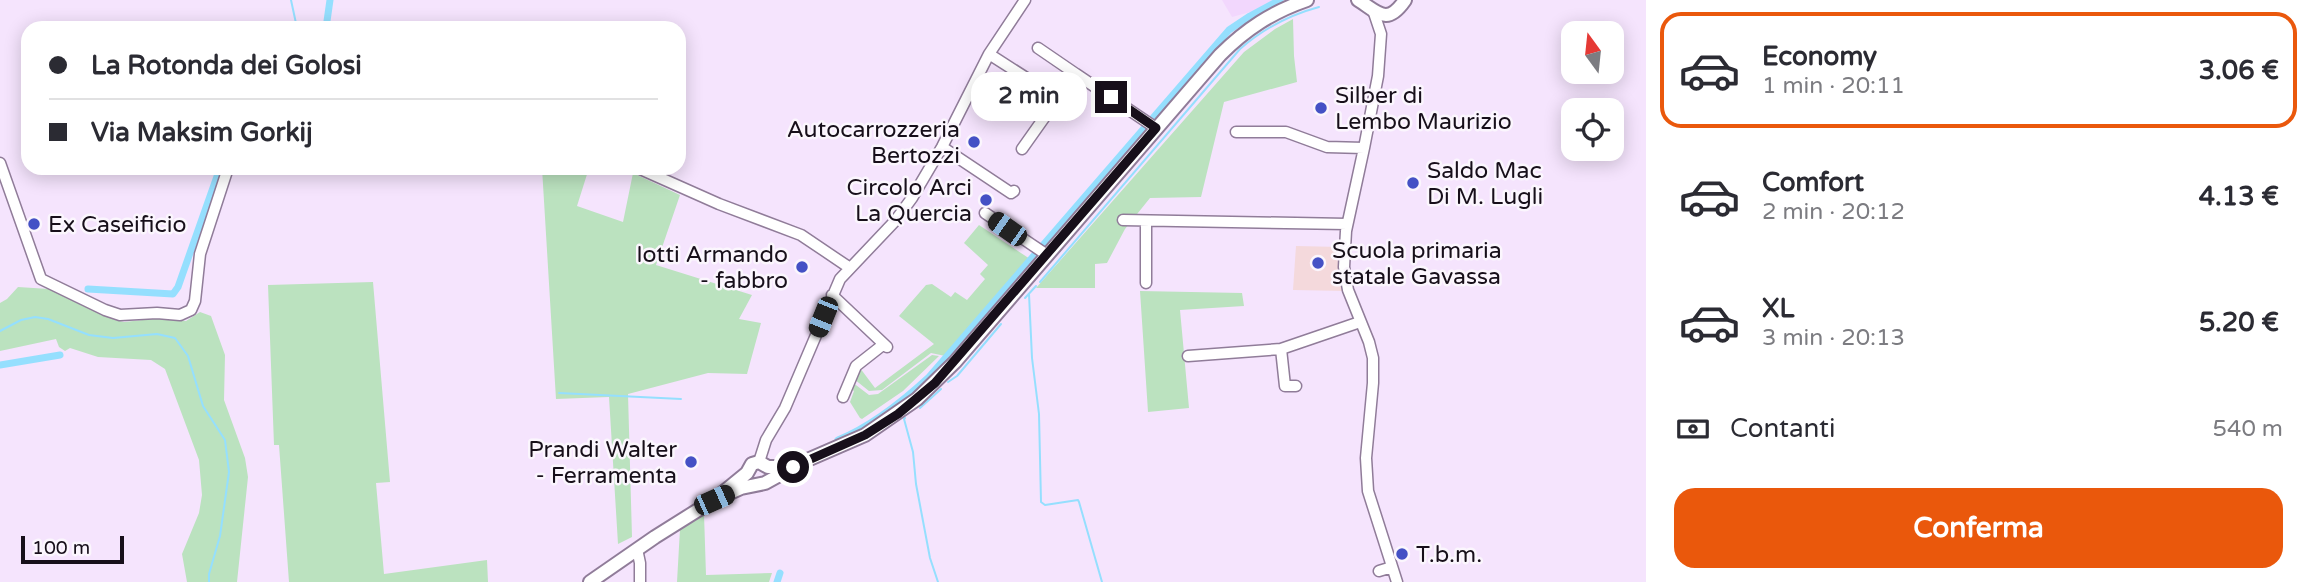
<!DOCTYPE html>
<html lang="it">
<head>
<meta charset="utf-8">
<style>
	body { margin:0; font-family:"Varela Round",sans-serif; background:#f2f2f3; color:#2b2b33; height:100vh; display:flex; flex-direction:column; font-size:26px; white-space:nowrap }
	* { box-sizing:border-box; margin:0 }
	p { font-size:23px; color:#7c7c81 }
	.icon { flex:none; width:38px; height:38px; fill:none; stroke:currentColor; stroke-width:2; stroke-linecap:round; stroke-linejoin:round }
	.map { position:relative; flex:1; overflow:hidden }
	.drawer { display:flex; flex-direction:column; background:#fff; width:665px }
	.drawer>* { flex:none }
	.banner { position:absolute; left:21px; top:21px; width:665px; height:154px; border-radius:21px; box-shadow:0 4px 18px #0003; display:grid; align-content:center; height:154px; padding:0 28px; background:#fff }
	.needle { width:46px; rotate:345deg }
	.controls { position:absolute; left:1561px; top:21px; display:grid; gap:14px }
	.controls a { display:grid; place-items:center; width:63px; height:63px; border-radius:14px; background:#fff; box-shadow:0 4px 18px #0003; font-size:35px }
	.scale { position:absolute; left:21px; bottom:18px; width:103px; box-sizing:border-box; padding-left:7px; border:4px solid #170f1a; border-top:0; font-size:19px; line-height:24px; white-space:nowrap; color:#170f1a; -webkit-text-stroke:5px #fbf6fd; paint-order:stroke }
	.end { position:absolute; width:32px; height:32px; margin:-16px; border:9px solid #170f1a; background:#fff; box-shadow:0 0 0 4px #fff }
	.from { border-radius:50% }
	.bubble { position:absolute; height:49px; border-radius:21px; background:#fff; box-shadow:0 4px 18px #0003; font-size:23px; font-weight:800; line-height:49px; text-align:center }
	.car { position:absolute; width:21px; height:42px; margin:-21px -10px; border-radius:9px; box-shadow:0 0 5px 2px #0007; background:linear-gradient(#222 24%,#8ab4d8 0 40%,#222 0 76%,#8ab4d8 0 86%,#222 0) }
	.banner b { display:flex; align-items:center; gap:24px; height:66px; font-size:26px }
	.banner b+b { border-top:2px solid #e1e1e2 }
	.banner i { width:18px; height:18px; background:#2b2b33 }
	ul { padding:12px 0 0; list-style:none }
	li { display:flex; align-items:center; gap:21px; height:116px; margin:0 14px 10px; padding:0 14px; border:4px solid transparent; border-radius:21px }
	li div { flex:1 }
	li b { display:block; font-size:26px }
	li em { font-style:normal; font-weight:800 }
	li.selected { border-color:#ea580c }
	li>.icon { width:63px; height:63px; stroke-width:1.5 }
	.pay { display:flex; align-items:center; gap:18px; height:77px; padding:0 28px; font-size:26px }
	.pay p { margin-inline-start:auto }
	.cta { display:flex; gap:14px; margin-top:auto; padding:14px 28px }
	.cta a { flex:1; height:80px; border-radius:21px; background:#ea580c; color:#fff; font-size:28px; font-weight:800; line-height:80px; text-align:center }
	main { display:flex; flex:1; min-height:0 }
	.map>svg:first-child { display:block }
	.built { fill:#f2d7fd }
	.education { fill:#f4d9dc }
	.green { fill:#bbe2bf }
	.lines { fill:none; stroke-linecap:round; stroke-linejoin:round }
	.stream { stroke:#95dffe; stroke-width:2 }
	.canal { stroke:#95dffe; stroke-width:7 }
	.minor-casing { stroke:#907c99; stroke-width:13 }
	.major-casing { stroke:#907c99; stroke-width:16 }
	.minor { stroke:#fff; stroke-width:10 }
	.major { stroke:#fff; stroke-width:12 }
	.route { stroke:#170f1a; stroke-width:9 }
	.poi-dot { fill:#4451c5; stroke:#fbf6fd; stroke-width:2.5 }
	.labels { text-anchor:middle; stroke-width:5; stroke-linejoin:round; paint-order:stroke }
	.poi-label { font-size:23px; fill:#170f1a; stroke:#fbf6fd; text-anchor:start }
</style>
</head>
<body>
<main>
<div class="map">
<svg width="1646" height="582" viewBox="0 0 1646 582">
	<rect width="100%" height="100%" fill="#f5e4fd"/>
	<path class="built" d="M1222,0h51l-19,11 -22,6z"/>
	<path class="education" d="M1296,246l45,1 4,44 -52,-1z"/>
	<path class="green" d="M1293,19l1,37 3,26 -73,20 -23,95 -51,1 -25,31 -18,34 -12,1v24h-59l208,-236 31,-23z
		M542,168h47l-12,38 46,16 10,-49 47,22 -24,70 96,30 -13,24 22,4 -14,51 -39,-1 -80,21 4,143 -14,7 -9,-147 -53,2z
		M979,225l51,34 -82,95 2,3 -19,-4 -49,37 -13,1 -15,-12 6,-11 15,20 59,-44 -35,-28 27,-31 6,-1 19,13 4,-5 12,8 18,-21 -5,-5 8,-9 -24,-22z
		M373,282l17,200 -14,1 8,91 103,-14 1,22h-199l-10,-137h-5l-6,-160z
		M18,287l31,2 66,31 9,2 37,-4 25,3 14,-9 11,4 14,39 -1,45 21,58 3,19 -11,105h-50l-5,-28 17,-41 3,-18 -3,-35 -34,-91 -14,-9 -53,-3 -28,-9 -5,3 -6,-4 -3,-8 -56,12v-48l7,-4z
		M1140,291l102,2 2,13 -64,4 9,98 -41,4z
		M932,355l7,1 -36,35 -41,28 -2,-1 -10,-16 4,-11 -4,-3 2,-6 17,13 9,-1z
		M704,514l2,61 66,-2 -3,9h-92l3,-53z"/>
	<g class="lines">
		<path class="stream" d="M291,0l6,28
			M1040,282l200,-233c23,-20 49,-34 79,-42
			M1029,294l3,64 7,56 2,88 4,3 33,-5 1,2 23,80
			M1025,298l11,-12
			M0,331l21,-11 14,-3 13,2 41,16 24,3 44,-4 18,4 13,18 15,50 22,34 4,32 -9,64 -11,38v8
			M948,382l9,-6 44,-52
			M559,393l122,6
			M920,408l21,-19
			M905,418l-1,1 9,33 3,32 14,74 8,24"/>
		<path class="canal" d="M326,28l4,-28
			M88,289l85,5 5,-7 42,-119
			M0,365l60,-10
			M838,440c34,-14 64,-38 91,-63l300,-347 21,-14 30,-16
			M777,582l3,-9"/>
		<g class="minor-casing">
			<path id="minor" d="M1374,13l7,21 -3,42 -14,72 -18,83 -2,36 4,23 21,52 4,16v25l-7,75 2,33 29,91
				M1038,48l38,26
				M989,54l67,43v4l-34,48
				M1074,77l2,-3 80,54
				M1236,132h50l41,15 37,1
				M942,147l69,46 3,-2
				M0,163l41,116 64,31 15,5 37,-2 23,2 11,-5 4,-9 5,-47 28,-86
				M638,168l81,36 82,31 49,33
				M985,213l62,42
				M1123,220l224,4
				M1146,221v62
				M832,295l55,52
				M1281,349l4,37h11
				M1188,356l93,-7 79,-27
				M843,397l13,-31 28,-22
				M759,462l7,-22 19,-32 55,-129 55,-58 17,-23 30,-51 47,-93 36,-54
				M637,549l3,14v19
				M1379,571l13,-4"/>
		</g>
		<g class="major-casing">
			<path id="major" d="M1358,0c21,13 29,26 47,0
				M714,500l27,-12 24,-5 40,-22 60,-26 52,-36 38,-37 265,-307c26,-26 52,-43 87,-55
				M590,582l65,-45 59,-37 33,-27 5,-9 7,-2 9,5h21"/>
		</g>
		<use href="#minor" class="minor"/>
		<use href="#major" class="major"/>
	</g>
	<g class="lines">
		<path class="route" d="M793,467l72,-32 33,-21 37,-31 221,-255 -45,-31"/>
	</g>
	<g class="poi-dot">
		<circle cx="1321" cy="108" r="7"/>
		<circle cx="974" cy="142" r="7"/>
		<circle cx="1413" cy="183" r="7"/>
		<circle cx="986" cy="200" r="7"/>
		<circle cx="34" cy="224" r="7"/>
		<circle cx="1318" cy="263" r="7"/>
		<circle cx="802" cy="267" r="7"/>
		<circle cx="691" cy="462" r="7"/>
		<circle cx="1402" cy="554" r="7"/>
	</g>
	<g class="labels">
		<g class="poi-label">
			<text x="1335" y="103">Silber di<tspan x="1335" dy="26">Lembo Maurizio</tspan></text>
			<text x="960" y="137" text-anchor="end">Autocarrozzeria<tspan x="960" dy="26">Bertozzi</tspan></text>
			<text x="1427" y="178">Saldo Mac<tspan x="1427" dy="26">Di M. Lugli</tspan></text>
			<text x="972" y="195" text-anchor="end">Circolo Arci<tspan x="972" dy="26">La Quercia</tspan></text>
			<text x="48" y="232">Ex Caseificio</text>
			<text x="1332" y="258">Scuola primaria<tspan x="1332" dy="26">statale Gavassa</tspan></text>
			<text x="788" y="262" text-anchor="end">Iotti Armando<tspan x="788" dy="26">- fabbro</tspan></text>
			<text x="677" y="457" text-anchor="end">Prandi Walter<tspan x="677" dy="26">- Ferramenta</tspan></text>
			<text x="1416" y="562">T.b.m.</text>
		</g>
	</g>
</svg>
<div class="controls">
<a><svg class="needle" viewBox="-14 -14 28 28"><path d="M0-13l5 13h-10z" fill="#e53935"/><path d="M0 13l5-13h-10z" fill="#7c7c81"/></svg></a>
<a><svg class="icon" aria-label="locate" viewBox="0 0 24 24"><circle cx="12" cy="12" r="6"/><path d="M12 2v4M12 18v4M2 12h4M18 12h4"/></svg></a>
</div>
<div class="scale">100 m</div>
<i class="end from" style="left:793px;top:467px"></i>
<i class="end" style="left:1111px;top:97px"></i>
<div class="bubble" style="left:971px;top:72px;width:116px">2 min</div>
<i class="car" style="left:1007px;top:229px;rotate:305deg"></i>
<i class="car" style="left:823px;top:317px;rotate:202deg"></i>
<i class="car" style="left:714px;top:500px;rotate:66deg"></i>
<div class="banner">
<b><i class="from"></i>La Rotonda dei Golosi</b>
<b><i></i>Via Maksim Gorkij</b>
</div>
</div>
<section class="drawer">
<ul>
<li class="selected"><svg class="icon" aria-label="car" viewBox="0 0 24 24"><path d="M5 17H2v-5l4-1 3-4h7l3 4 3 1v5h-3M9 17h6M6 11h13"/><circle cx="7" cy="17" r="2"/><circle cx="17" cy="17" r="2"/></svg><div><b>Economy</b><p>1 min · 20:11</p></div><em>3.06 €</em></li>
<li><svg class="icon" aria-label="car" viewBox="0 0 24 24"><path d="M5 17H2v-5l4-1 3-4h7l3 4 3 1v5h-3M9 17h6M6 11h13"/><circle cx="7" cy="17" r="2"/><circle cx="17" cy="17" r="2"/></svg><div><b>Comfort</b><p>2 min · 20:12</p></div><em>4.13 €</em></li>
<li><svg class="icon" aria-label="car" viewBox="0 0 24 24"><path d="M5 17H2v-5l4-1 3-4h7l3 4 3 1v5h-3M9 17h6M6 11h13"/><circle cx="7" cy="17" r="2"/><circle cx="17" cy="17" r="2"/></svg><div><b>XL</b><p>3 min · 20:13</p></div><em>5.20 €</em></li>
</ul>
<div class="pay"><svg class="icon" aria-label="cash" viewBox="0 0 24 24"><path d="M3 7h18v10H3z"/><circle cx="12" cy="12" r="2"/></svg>Contanti<p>540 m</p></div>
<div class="cta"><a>Conferma</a></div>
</section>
</main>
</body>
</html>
